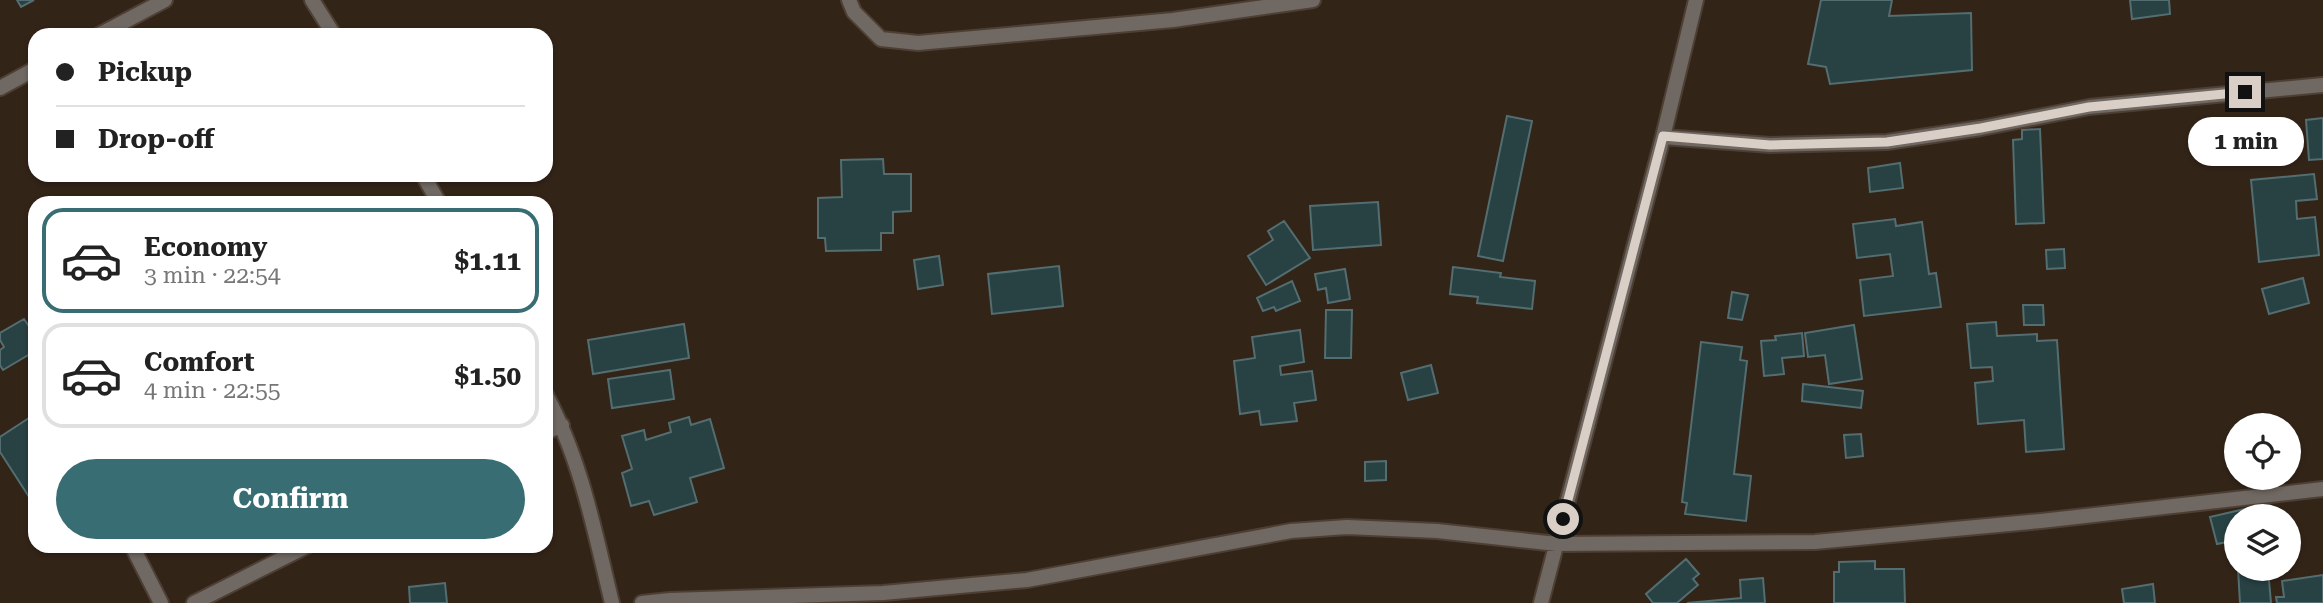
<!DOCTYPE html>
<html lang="en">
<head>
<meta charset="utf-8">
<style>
	body { margin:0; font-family:"Roboto Serif",serif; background:#f6f6f6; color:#222; height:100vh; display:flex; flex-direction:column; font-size:26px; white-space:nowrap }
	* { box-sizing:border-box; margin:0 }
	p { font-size:23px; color:#767676 }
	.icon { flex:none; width:38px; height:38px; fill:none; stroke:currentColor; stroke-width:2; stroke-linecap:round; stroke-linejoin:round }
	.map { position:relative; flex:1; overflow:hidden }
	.sheet { position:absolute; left:28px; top:196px; width:525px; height:357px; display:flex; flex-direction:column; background:#fff; border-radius:21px; box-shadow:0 2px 5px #0004 }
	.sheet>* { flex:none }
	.banner { position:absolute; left:28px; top:28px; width:525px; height:154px; border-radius:21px; box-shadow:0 2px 5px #0004; display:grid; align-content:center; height:154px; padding:0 28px; background:#fff }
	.tools { position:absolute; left:2224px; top:413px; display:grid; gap:14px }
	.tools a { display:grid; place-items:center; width:77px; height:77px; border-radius:50%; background:#fff; box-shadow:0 2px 5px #0004; font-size:35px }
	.end { position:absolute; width:32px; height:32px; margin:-16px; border:9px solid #d9cfc7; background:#111; box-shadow:0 0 0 4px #111 }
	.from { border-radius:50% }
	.bubble { position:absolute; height:49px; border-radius:24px; background:#fff; box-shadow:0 2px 5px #0004; font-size:23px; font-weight:700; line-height:49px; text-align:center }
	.banner b { display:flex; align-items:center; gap:24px; height:66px; font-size:26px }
	.banner b+b { border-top:2px solid #e0e0e0 }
	.banner i { width:18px; height:18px; background:#222 }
	ul { padding:12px 0 0; list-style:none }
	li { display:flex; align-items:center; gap:21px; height:105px; margin:0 14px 10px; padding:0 14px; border:4px solid #e0e0e0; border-radius:21px }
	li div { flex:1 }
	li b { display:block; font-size:26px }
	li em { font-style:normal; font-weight:700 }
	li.current { border-color:#386e73 }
	li>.icon { width:63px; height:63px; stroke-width:1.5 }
	.button { display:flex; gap:14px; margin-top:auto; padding:14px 28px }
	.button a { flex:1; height:80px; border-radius:42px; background:#386e73; color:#fff; font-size:28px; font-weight:700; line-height:80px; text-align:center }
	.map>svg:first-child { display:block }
	.building { fill:#284143; stroke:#536d70; stroke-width:2 }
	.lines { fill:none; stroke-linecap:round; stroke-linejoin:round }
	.minor-casing { stroke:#4e3f34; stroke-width:18 }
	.minor { stroke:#706862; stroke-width:14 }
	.route { stroke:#d9cfc7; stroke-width:9 }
</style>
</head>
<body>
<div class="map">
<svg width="2323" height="603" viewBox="0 0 2323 603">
	<rect width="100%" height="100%" fill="#332418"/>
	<path class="building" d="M17,0h17l-13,7z
		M1821,0h71l-3,16 82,-3 1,57 -142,14 -4,-17 -18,-3z
		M2130,0h39l1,14 -38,5z
		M1507,116l25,5 -29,140 -25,-5z
		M2323,118v41l-14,1 -3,-40z
		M2040,129l4,94 -28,1 -3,-84 9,-1v-9z
		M883,159l1,15h27v37l-18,1v21h-12v17l-55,1 -1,-13h-7v-40l24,-1 -1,-37z
		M1900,163l3,25 -33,4 -2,-24z
		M2314,174l3,25 -21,2 1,18 18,-2 4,38 -60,7 -8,-82z
		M1378,202l3,43 -68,5 -3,-44z
		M1895,219l1,7 26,-4 7,52 7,-1 5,34 -77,9 -4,-36 33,-4 -3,-22 -33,4 -4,-34z
		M1284,221l26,37 -44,27 -18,-29 25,-16 -5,-9z
		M2064,249l1,19 -18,1 -1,-19z
		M939,256l4,29 -25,4 -4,-29z
		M1059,266l4,40 -71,8 -4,-40z
		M1453,267l48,6 -1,4 35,4 -3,28 -55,-6 1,-6 -28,-3z
		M1345,269l5,30 -22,4 -2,-15 -8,2 -3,-16z
		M2303,278l6,25 -40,11 -7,-25z
		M1292,281l8,20 -24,10 -2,-4 -11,4 -6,-13z
		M1732,292l16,3 -6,25 -14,-2z
		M2023,305h20l1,20h-20z
		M1326,310h26l-1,48h-26z
		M24,319l6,9 5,-3v26l-32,19 -3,-5v-15l4,-3 -4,-7v-7z
		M1996,322l1,14 40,-2v7l20,-1 7,109 -38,3 -2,-32 -46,4 -3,-41 18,-2 -1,-14 -21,1 -4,-44z
		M684,324l5,34 -96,16 -5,-34z
		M1854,325l8,54 -33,5 -4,-29 -17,2 -3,-24z
		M1300,330l4,32 -24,4 1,9 31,-4 4,29 -22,3 3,18 -36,4 -2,-14 -19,3 -6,-53 21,-3 -3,-21z
		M1802,333l2,23 -22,2 2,16 -20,2 -3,-35 15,-1 -1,-4z
		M1701,342l41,5 -2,13 7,1 -13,113 17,2 -5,45 -61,-7 2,-11 -5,-1z
		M1431,365l7,28 -30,7 -7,-27z
		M670,370l4,29 -62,9 -4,-29z
		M1803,384l60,7 -2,17 -59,-7z
		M35,414v92l-35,-54v-15z
		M689,417l2,8 19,-6 14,49 -34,10 7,24 -43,13 -5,-14 -18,5 -9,-33 10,-4 -10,-33 22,-6 2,10 25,-8 -2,-9z
		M1861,434l2,22 -17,2 -2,-23z
		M1386,461v19l-21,1v-19z
		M2262,505l3,11h-29v11l-7,2 3,12 -15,3 -7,-27z
		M1686,559l13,15 -6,5 5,6 -21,18h-24l-7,-9z
		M1875,561v8h29l1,34h-71v-31h5v-10z
		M2238,569h30l3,34h-31z
		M2323,575v28h-46l-1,-6h8l-2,-16z
		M1763,578l2,25h-78l54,-5 -1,-18z
		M445,583l2,20h-37l-1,-16z
		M2153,584l2,19h-31l-2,-14z"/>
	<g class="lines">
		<g class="minor-casing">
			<path id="minor" d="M312,0l22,35
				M849,0l5,12 27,27 37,4 255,-23 140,-20
				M99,35l66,-35
				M0,88l35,-19
				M1663,137l107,8 117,-3 94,-14 108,-21 234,-22
				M423,175l16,28
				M546,395c35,64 49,138 66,208
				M546,432l16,-7
				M132,546l29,57
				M194,603l113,-57
				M642,603l28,-3 213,-7 144,-13 264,-49 56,-4 90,4 120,13 258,-2 226,-21 282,-32
				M1541,603l122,-466 33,-137"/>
		</g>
		<use href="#minor" class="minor"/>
	</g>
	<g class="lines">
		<path class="route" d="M1563,519l100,-383 107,9 117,-3 94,-14 108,-21 156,-15"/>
	</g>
</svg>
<div class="tools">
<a><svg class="icon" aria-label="locate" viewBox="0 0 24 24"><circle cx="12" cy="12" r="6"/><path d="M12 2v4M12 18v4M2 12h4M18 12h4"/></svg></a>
<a><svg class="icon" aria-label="layers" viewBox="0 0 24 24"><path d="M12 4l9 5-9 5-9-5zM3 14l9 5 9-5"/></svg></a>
</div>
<i class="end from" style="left:1563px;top:519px"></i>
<i class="end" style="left:2245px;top:92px"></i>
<div class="bubble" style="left:2188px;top:117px;width:116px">1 min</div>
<div class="banner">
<b><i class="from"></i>Pickup</b>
<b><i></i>Drop-off</b>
</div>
<section class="sheet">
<ul>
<li class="current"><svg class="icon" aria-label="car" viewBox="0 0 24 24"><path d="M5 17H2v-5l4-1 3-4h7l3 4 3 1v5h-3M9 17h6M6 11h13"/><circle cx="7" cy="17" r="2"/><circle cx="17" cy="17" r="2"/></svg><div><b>Economy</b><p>3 min · 22:54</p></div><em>$1.11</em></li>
<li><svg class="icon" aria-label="car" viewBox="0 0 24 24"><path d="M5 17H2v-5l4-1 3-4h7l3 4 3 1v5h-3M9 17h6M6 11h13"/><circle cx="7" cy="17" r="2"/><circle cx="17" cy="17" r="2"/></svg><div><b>Comfort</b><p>4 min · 22:55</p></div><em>$1.50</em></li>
</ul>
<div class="button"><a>Confirm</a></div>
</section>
</div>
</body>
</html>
